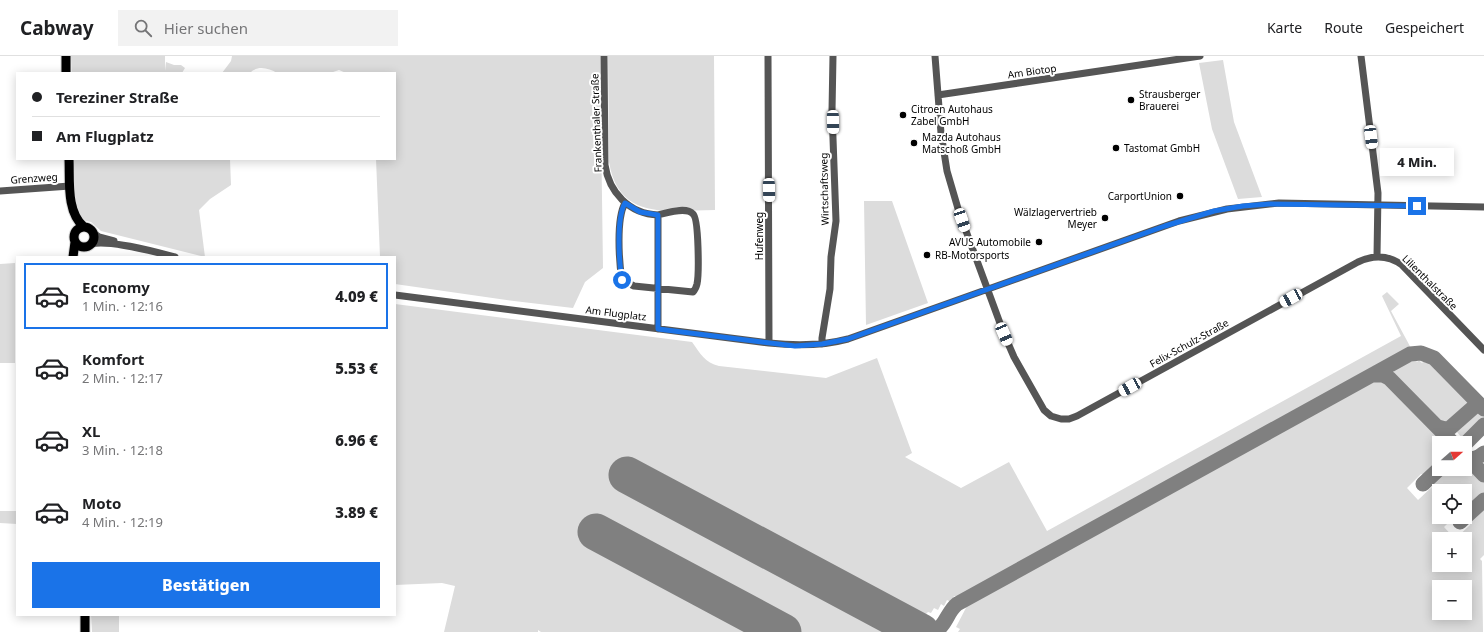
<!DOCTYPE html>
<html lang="de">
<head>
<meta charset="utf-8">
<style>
	body { margin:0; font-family:"Noto Sans",sans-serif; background:#f2f2f2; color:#202124; height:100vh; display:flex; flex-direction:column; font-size:15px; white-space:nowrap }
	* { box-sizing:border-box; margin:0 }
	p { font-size:13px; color:#757577 }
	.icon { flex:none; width:22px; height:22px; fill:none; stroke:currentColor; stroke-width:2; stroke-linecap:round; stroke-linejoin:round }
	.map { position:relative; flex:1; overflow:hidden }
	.panel { position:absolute; left:16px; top:200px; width:380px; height:360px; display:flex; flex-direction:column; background:#fff; border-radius:0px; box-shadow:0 2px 10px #0003 }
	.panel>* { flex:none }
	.guide { position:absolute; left:16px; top:16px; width:380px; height:88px; border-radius:0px; box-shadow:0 2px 10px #0003; display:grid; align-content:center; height:88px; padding:0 16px; background:#fff }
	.needle { width:26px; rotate:69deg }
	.fabs { position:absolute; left:1432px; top:380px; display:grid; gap:8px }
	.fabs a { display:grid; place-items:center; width:40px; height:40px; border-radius:0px; background:#fff; box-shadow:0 2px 10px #0003; font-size:20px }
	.end { position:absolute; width:18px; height:18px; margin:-9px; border:5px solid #1a73e8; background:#fff; box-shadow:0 0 0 2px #fff }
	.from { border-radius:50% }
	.bubble { position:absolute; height:28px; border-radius:0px; background:#fff; box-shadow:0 2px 10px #0003; font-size:13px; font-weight:800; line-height:28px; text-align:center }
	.car { position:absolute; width:12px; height:24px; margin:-12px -6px; border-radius:5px; box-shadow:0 0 3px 1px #0007; background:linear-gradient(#fff 24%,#345 0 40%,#fff 0 76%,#345 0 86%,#fff 0) }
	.guide b { display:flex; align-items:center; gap:14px; height:38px; font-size:15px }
	.guide b+b { border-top:1px solid #e0e0e0 }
	.guide i { width:10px; height:10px; background:#202124 }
	ul { padding:7px 0 0; list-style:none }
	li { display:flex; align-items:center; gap:12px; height:66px; margin:0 8px 6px; padding:0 8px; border:2px solid transparent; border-radius:0px }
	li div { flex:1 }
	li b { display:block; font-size:15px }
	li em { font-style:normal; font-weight:800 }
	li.current { border-color:#1a73e8 }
	li>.icon { width:36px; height:36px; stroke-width:1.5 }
	.action { display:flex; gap:8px; margin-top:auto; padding:8px 16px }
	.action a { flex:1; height:46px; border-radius:0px; background:#1a73e8; color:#fff; font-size:16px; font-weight:800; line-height:46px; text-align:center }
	header { display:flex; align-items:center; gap:24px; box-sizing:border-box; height:56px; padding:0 20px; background:#fff; border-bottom:1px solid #e0e0e0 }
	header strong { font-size:19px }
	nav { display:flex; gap:22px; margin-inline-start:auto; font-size:14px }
	.search { width:280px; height:36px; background:#f2f2f2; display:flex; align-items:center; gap:10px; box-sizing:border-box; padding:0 14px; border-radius:0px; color:#757577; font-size:15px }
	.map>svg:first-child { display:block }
	.green { fill:#dcdcdc; fill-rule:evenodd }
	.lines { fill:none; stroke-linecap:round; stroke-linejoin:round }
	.taxiway { stroke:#808080; stroke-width:15 }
	.runway { stroke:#808080; stroke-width:37 }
	.major-casing { stroke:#dbdbdb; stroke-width:11 }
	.minor { stroke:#555; stroke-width:7 }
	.major { stroke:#000; stroke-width:9 }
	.route { stroke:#1a73e8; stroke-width:5 }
	.poi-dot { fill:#000; stroke:#fff; stroke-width:1.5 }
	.labels { text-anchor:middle; stroke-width:4; stroke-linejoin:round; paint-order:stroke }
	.street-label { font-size:10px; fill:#000; stroke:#fff }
	.poi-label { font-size:10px; fill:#000; stroke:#fff; text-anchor:start }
</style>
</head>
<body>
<header>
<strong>Cabway</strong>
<div class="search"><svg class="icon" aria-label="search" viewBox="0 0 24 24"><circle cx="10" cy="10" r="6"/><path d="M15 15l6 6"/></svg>Hier suchen</div>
<nav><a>Karte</a><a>Route</a><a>Gespeichert</a></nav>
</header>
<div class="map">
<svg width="1484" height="576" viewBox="0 0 1484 576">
	<rect width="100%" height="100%" fill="#fff"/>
	<path class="green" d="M71,0h94v15l1,-9 8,3h7l4,3 -3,5h-110z
		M232,0h368l3,212 -18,14 -12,26 -59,-7 -119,-17v-27h-15l-4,-98h19v-86h-49l-7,-3 -9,3h-53c-8,-5 -20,-8 -27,0h-28l9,-12z
		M608,0h106l1,154c-46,0 -96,12 -106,-48z
		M1223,4l11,62 28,75 -24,2 -26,-70 -13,-66z
		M72,103h158l1,26 -21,14 -11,11 6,47 -104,-26 -10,-9 -5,-1 -6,-5 -5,-7z
		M864,145h28l36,102 -62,22z
		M15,207v100h-15v-99z
		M1387,236l12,12 -8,7 21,39 -453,248 -1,-2h-4l-3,6 -4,-2 -3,6 -3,-2 -3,6 -4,-2 -3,5 -3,-1 -2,2 -4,-1 -1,2 -4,-1 -1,2 -246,-131 3,-6 -38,-20 -16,32 32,17 3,-6 242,130h-355l-3,-2v2h-94l11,-46 -13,-3 -47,2v-281l297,38c8,11 13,21 27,24l107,12 51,-20 35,95 -7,4 56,31 48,-26 38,69 354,-195 -19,-40z
		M1408,303l2,3 5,-3 2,3 2,-2 3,3 2,-2 2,2 3,-2 2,2 2,-2 37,38v5c-8,8 -18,24 -32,18l-44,-46c-2,-11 7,-13 14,-17z
		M1371,324h9l9,3 58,60h-8v21l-12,12 -6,-2 -14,14 11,12 15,-14 -1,-6 11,-11h22v-7l19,20v13l-19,18v-22h-26v26h15l-10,10 11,12 15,-14 -1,-6 15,-15v51l-4,4 2,2 1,71h-525l2,-3 -4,-2 12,-23 -1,-1zM1439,483h26v26h-26zM1439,531h26v26h-26z
		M1476,354l5,1 3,3v5l-18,17 -4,2 -5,-6 1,-5z
		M0,455h17v13l-17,-1z
		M91,559h28v17h-27z"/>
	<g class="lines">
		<path class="taxiway" d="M1373,319h10l6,3 64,65
			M1438,371l7,2 5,-1 25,-22 4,-1 3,2
			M1465,388l19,-19
			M1465,399l19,20
			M1466,401c7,3 12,1 18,-4
			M1423,428l16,-15
			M1460,466l24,-22
			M919,575l2,1
			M896,576l6,-10
			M934,576c12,-6 13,-20 23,-28l453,-250 11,-1 13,5 50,51"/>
		<path class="runway" d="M627,419l294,157
			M596,476l187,100"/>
		<g class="major-casing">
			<path id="major" d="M66,0v17
				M69,103c1,21 -3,53 15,68
				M74 181a10 10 0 1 1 20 0a10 10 0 1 1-20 0Z
				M73,201l2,-15
				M85,559v17"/>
		</g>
		<path class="minor" d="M604,0l1,109c4,27 24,49 53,50v114
			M768,0l1,287
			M935,0l6,77 6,38 12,41 45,122 10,23 30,53 7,6 10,3h8l8,-3 281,-154c15,-7 30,-7 44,3l82,85
			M1361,0l17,137 -1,63
			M938,39l262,-39
			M0,135l70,-5
			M625,147c-9,16 -6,59 -3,77l12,6 59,6c2,-2 3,-4 4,-8 2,-9 2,-65 -4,-70 -7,-8 -26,-1 -35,1
			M93,177l6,4 15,4
			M91,188c18,-5 65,8 84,13
			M395,239l374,48c28,3 53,3 79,-4l331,-118 48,-12 52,-6 205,4
			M822,288v-6l8,-49 1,-32 5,-36 -4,-110 1,-55"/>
		<use href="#major" class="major"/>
	</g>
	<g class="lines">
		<path class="route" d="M622,224c-3,-18 -6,-61 3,-77l15,9 18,3v114l137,17 27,-2 26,-5 317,-113 49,-15 29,-5 26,-2 148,2"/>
	</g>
	<g class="poi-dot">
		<circle cx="1131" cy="44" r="4"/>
		<circle cx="903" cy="59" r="4"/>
		<circle cx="914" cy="87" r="4"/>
		<circle cx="1116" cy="92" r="4"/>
		<circle cx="1180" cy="140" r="4"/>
		<circle cx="1105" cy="162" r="4"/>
		<circle cx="1039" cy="186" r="4"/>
		<circle cx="927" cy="199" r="4"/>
	</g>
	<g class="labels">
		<g class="street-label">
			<text transform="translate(1032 15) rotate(-8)" y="4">Am Biotop</text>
			<text transform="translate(596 67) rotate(-92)" y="4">Frankenthaler Straße</text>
			<text transform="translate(34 122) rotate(-4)" y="4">Grenzweg</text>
			<text transform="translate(824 133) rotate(-91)" y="4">Wirtschaftsweg</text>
			<text transform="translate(759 180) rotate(-90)" y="4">Hufenweg</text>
			<text transform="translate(1430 226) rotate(45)" y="4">Lilienthalstraße</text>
			<text transform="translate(616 257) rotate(7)" y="4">Am Flugplatz</text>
			<text transform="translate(1189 287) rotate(-29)" y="4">Felix-Schulz-Straße</text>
		</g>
		<g class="poi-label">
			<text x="1139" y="42">Strausberger<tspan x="1139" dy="12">Brauerei</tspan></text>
			<text x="911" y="57">Citroen Autohaus<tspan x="911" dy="12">Zabel GmbH</tspan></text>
			<text x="922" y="85">Mazda Autohaus<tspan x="922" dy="12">Matschoß GmbH</tspan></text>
			<text x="1124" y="96">Tastomat GmbH</text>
			<text x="1172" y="144" text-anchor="end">CarportUnion</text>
			<text x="1097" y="160" text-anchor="end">Wälzlagervertrieb<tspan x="1097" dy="12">Meyer</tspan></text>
			<text x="1031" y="190" text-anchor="end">AVUS Automobile</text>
			<text x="935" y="203">RB-Motorsports</text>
		</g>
	</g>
</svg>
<div class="fabs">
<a><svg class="needle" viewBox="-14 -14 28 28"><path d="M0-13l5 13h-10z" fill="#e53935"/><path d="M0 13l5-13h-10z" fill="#757577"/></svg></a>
<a><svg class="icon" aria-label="locate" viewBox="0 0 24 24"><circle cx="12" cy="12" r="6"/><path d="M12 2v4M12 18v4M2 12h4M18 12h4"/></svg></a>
<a>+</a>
<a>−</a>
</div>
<i class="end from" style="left:622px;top:224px"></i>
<i class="end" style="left:1417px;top:150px"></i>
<div class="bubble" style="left:1380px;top:92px;width:74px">4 Min.</div>
<i class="car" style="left:833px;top:66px;rotate:179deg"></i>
<i class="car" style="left:1371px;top:81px;rotate:173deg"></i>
<i class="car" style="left:769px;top:134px;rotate:179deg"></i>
<i class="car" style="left:962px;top:164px;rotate:161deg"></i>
<i class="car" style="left:1291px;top:242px;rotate:241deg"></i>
<i class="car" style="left:1004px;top:278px;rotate:157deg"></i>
<i class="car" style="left:1130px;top:331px;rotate:241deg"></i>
<div class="guide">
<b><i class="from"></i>Tereziner Straße</b>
<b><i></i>Am Flugplatz</b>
</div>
<section class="panel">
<ul>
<li class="current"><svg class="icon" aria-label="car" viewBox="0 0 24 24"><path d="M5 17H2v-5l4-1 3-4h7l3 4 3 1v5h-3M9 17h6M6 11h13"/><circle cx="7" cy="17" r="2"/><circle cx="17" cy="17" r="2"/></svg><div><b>Economy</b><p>1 Min. · 12:16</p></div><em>4.09 €</em></li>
<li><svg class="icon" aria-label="car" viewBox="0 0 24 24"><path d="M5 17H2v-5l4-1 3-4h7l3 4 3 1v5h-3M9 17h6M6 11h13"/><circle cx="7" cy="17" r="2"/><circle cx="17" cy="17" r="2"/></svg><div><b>Komfort</b><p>2 Min. · 12:17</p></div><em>5.53 €</em></li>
<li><svg class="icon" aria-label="car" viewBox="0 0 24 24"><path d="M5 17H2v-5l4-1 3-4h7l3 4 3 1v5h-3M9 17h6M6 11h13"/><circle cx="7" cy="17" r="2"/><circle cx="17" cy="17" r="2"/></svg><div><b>XL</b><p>3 Min. · 12:18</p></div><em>6.96 €</em></li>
<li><svg class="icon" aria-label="car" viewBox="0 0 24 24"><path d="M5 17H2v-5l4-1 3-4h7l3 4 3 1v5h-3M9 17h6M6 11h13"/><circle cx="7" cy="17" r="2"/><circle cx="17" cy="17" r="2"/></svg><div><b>Moto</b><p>4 Min. · 12:19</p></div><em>3.89 €</em></li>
</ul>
<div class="action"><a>Bestätigen</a></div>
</section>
</div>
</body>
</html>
